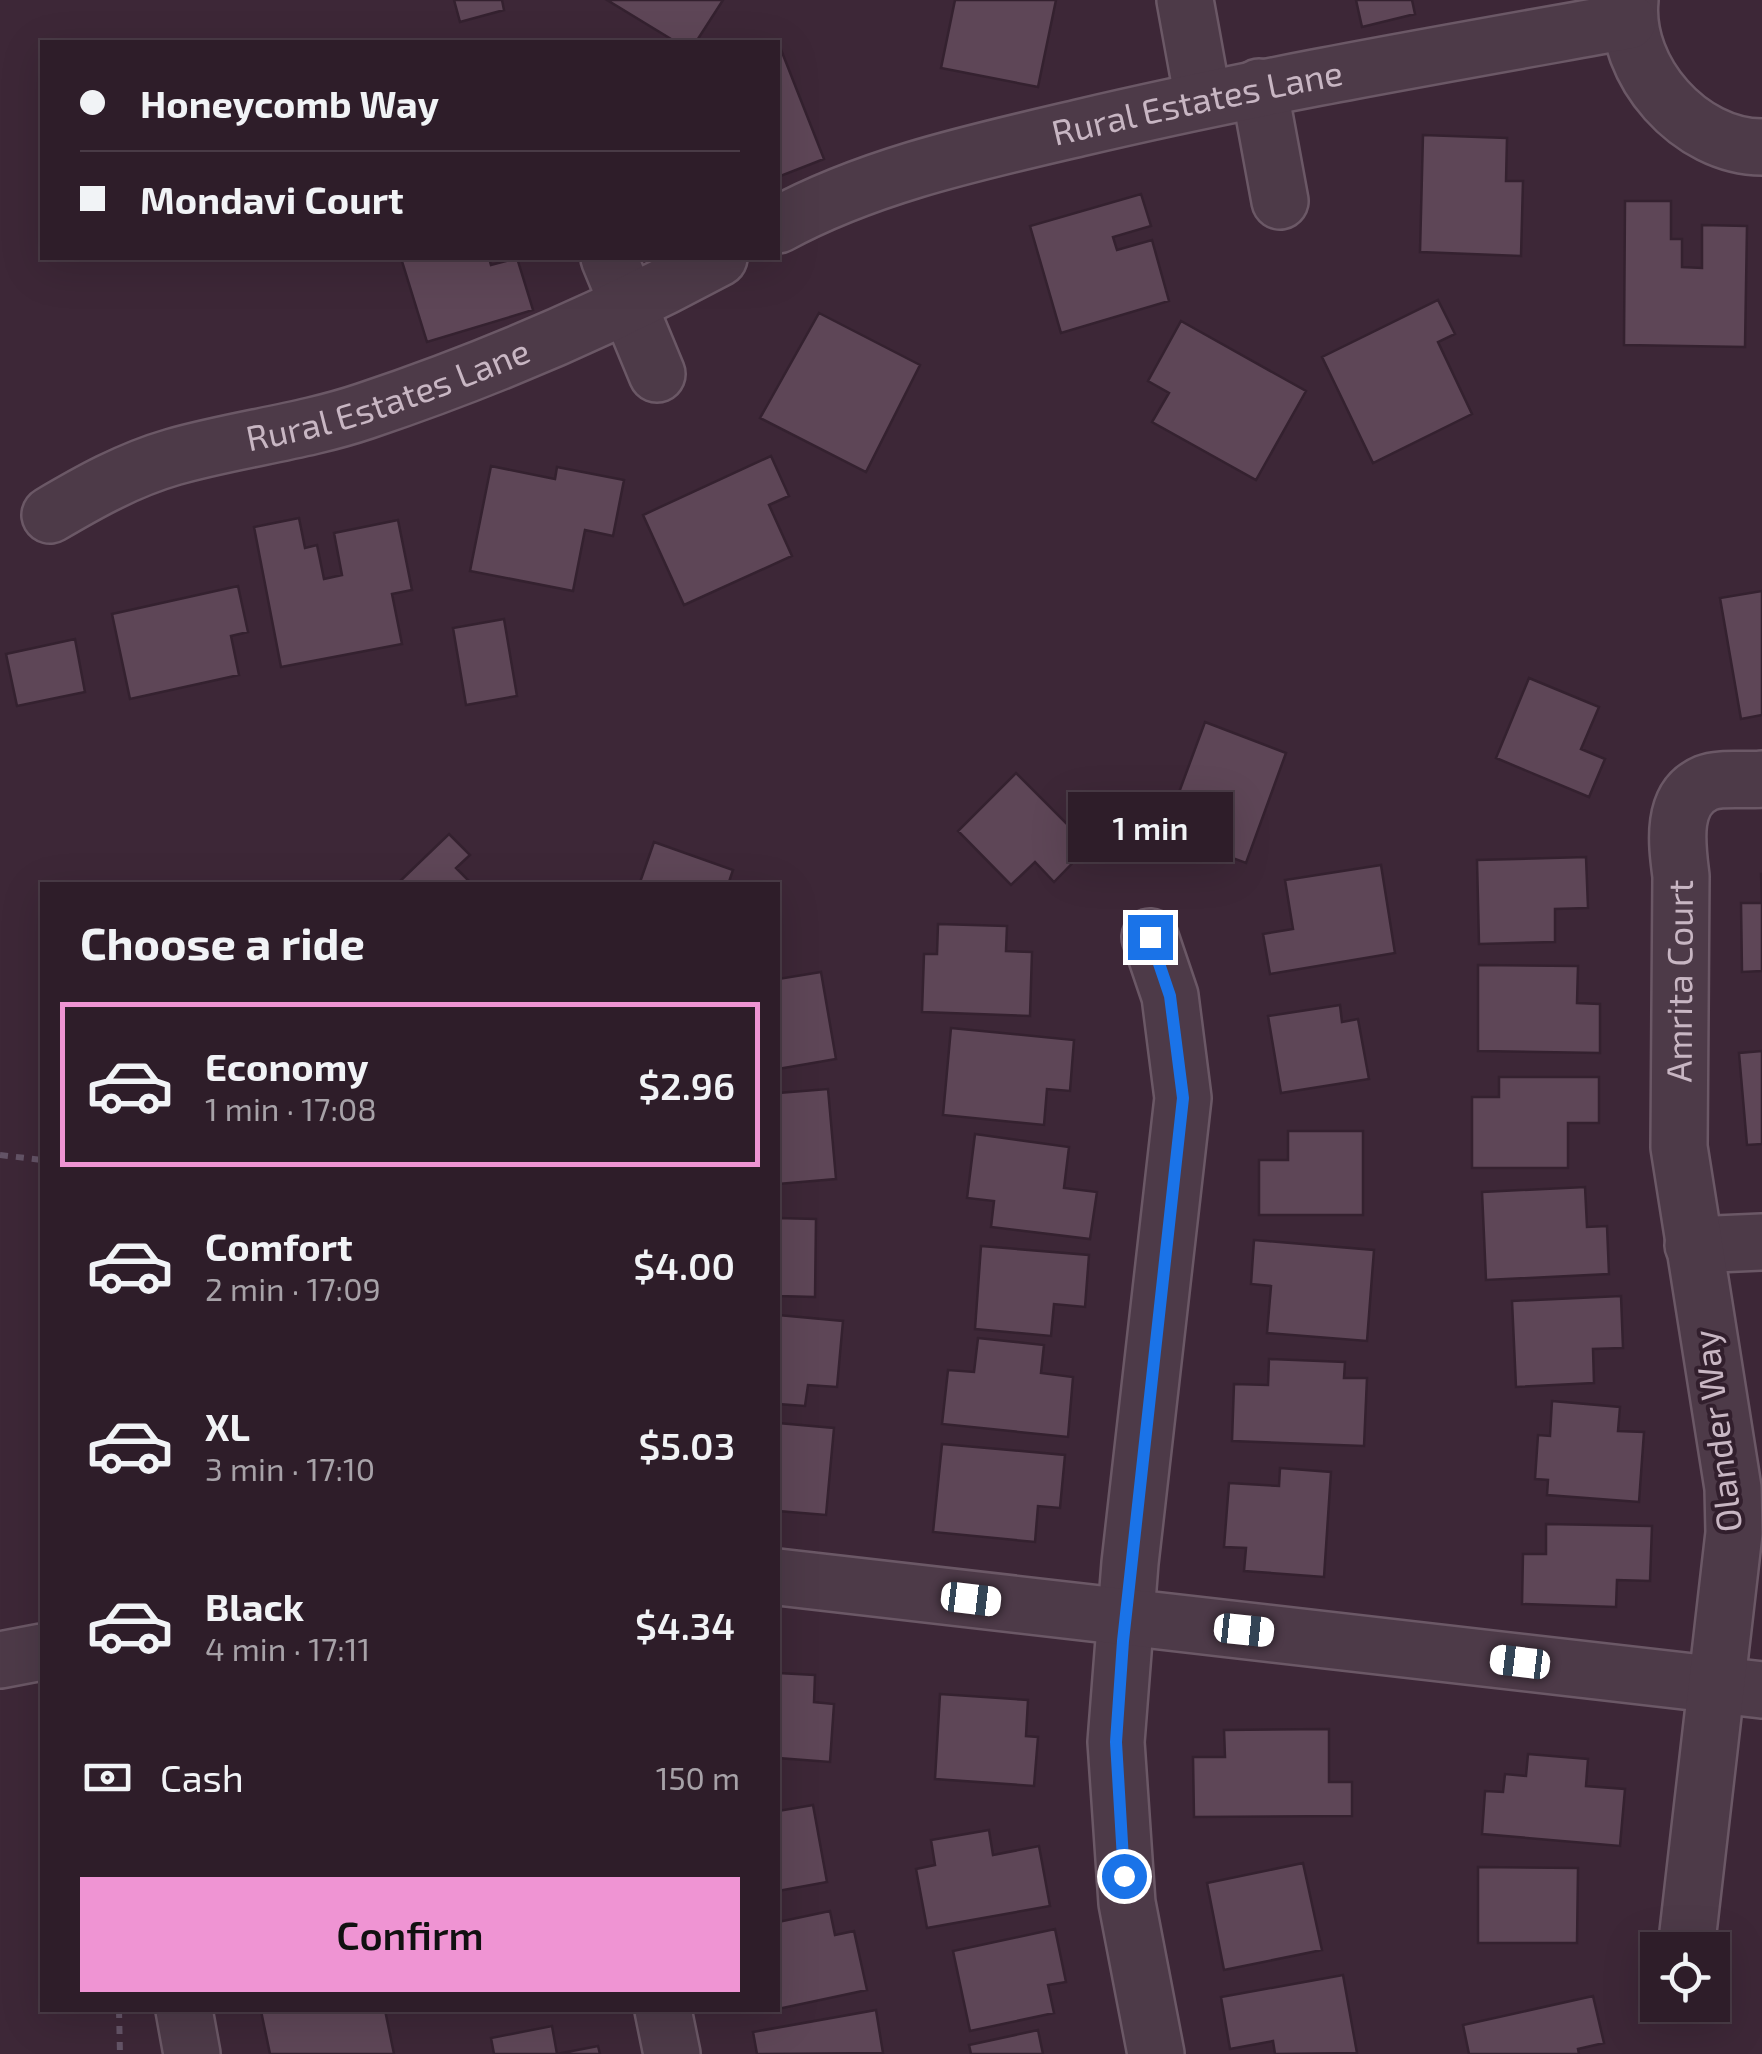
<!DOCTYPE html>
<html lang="en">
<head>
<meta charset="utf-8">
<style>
	body { margin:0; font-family:"Exo 2",sans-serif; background:#3a2a35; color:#f1f3f6; height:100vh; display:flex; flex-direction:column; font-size:38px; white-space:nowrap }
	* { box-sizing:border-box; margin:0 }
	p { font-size:32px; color:#a7a2a8 }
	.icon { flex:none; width:55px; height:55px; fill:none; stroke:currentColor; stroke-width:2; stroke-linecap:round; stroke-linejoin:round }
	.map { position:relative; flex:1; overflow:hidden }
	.sheet { position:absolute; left:40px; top:882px; width:740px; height:1130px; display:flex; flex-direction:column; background:#2e1d29; border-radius:0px; box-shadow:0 10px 40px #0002,0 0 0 2px #493b46 }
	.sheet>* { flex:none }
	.top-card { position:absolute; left:40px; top:40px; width:740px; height:220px; border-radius:0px; box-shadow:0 10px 40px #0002,0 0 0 2px #493b46; display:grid; align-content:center; height:220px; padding:0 40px; background:#2e1d29 }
	.fabs { position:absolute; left:1640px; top:1932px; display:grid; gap:20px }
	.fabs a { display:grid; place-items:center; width:90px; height:90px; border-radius:0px; background:#2e1d29; box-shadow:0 10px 40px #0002,0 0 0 2px #493b46; font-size:50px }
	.end { position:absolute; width:45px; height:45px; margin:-22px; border:12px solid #1a73e8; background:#fff; box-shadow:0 0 0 5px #fff }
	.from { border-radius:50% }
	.bubble { position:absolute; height:70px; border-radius:0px; background:#2e1d29; box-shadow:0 10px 40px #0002,0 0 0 2px #493b46; font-size:32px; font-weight:600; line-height:70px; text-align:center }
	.car { position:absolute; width:30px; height:60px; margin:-30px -15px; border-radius:12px; box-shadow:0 0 8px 2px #0007; background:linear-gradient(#fff 24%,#345 0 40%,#fff 0 76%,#345 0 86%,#fff 0) }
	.top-card b { display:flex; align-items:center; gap:35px; height:95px; font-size:38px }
	.top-card b+b { border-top:2px solid #493b46 }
	.top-card i { width:25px; height:25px; background:#f1f3f6 }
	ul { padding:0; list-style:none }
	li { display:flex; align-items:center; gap:30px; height:165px; margin:0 20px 15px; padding:0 20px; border:5px solid transparent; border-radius:0px }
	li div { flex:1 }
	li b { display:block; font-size:38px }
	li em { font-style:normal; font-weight:600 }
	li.selected { border-color:#ef94d3 }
	li>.icon { width:90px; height:90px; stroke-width:1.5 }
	h2 { padding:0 40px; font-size:45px; line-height:120px }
	.pay { display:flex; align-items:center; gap:25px; height:110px; padding:0 40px; font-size:38px }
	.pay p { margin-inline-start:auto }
	.primary-button { display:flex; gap:20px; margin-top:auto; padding:20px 40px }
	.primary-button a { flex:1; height:115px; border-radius:0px; background:#ef94d3; color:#111; font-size:40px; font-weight:600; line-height:115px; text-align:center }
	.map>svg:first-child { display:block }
	.building { fill:#5e4657; stroke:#34212f; stroke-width:2.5 }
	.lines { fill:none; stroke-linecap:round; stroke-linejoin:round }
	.minor-casing { stroke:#6b5866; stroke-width:60 }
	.path { stroke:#645467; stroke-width:6; stroke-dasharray:8 8; stroke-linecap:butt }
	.minor { stroke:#4d3a48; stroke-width:55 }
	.route { stroke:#1a73e8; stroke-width:12 }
	.labels { text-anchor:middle; stroke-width:8; stroke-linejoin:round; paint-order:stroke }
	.street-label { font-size:35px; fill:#c8b6c3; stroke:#321f2d }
</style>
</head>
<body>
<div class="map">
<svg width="1762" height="2054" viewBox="0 0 1762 2054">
	<rect width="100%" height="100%" fill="#3d2737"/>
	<path class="building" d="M454,0h48l2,10 -44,12z
		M607,0h116l-27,42h-20z
		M955,0h101l-18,87 -97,-19z
		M1356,0h56l3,14 -53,13z
		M778,42l46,117 -46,18z
		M1423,135l84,3 -1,43h17l-2,75 -101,-4z
		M1141,194l10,32 -38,11 4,13 35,-10 17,61 -108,32 -31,-107z
		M1625,201h46v38h11v28l20,1v-43l45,1 -2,121 -121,-2z
		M401,258h88l2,7 26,-7 16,52 -106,32z
		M1438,300l17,34 -17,8 34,72 -99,49 -51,-106z
		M819,313l101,52 -54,107 -106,-54z
		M1181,321l125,70 -50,89 -104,-58 17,-29 -21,-12z
		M771,456l18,40 -20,9 23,51 -108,49 -41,-90z
		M491,466l64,13 2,-12 67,13 -11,56 -28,-6 -12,61 -103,-20z
		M299,518l6,30 12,-3 7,34 18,-4 -8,-42 64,-13 14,70 -20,4 10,50 -121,23 -27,-140z
		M238,586l10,46 -17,4 8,39 -109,24 -18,-85z
		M1762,591v124l-21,4 -21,-121z
		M504,619l13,77 -51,9 -13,-77z
		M75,639l10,53 -68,14 -11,-52z
		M1529,678l70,29 -18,42 24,10 -16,38 -93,-39z
		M1205,722l81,31 -40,110 -82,-30z
		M1016,773l73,73 -35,36 -19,-20 -24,23 -53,-54z
		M449,834l21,21 -14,13 17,17h-77z
		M654,842l79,28 -5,15h-89z
		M1586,857l2,51 -33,1v33l-76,2 -2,-84z
		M1381,865l14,88 -125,21 -7,-40 30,-5 -8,-49z
		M1761,874h1v97l-20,1 -1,-69h21z
		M938,924l69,2 -1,25 26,1 -2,64 -108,-4 2,-58h13z
		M1478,965l100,1 -1,37 23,1v49l-122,-2z
		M821,972l15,87 -58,10v-90z
		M1340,1005l2,17 16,-3 11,60 -88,14 -13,-77z
		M951,1028l123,12 -4,51 -23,-2 -3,36 -101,-10z
		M1762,1051v93l-15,1 -8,-92z
		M1499,1077h100v46h-31v45h-96v-71h27z
		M828,1089l8,90 -58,5v-91z
		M1288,1131h75v84h-104v-55h29z
		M975,1134l94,13 -5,41 33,4 -7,47 -99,-12 3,-26 -27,-3z
		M1585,1187l2,40 20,-1 2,48 -123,6 -4,-88z
		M778,1218l38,1 -1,78 -37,-1z
		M1254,1240l120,10 -7,91 -100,-8 4,-47 -20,-2z
		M981,1246l108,9 -4,52 -31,-3 -3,32 -76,-7z
		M1621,1296l2,52 -30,1 1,34 -78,4 -4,-86z
		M778,1315l65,6 -6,66 -29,-2 -3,21 -27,-2z
		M978,1338l66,7 -3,28 32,4 -5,60 -126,-13 6,-54 26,2z
		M1269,1359l76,3 -1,16h23l-3,68 -132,-5 2,-57 34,1z
		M1552,1401l68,6 -2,24 26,1 -5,70 -92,-7 1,-15 -13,-1 3,-44 12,1z
		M778,1423l56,5 -8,87 -48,-4z
		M942,1444l123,11 -5,53 -22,-2 -3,36 -102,-10z
		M1280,1468l51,4 -7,105 -80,-6 2,-23 -22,-1 5,-64 50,3z
		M1546,1524l106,2 -2,55 -33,-1 -1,27 -94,-3 1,-50h23z
		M778,1673l37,2 -1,27 20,2 -4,58 -52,-4z
		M940,1694l88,6 -2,36 12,1 -4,49 -99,-7z
		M1329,1729v53h23v34l-158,1 -1,-60h32l-1,-27z
		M1528,1754l60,5 -2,27 39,3 -5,57 -138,-12 3,-43 18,1 2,-18 21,2z
		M813,1805l14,77 -49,9v-80z
		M989,1830l4,25 46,-9 11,60 -123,22 -11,-59 19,-4 -4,-25z
		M1303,1863l19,87 -98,20 -17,-87z
		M1478,1867l100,1 -1,75h-99z
		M830,1911l5,24 19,-4 13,59 -89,19v-87z
		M1055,1929l11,53 -18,3 6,28 -84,18 -17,-80z
		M1343,1975l14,78 -82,1 -2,-13 -43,8 -9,-52z
		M1593,1996l11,47 -26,6 1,5h-110l-6,-29z
		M385,2010l9,44h-124l-9,-43z
		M876,2010l7,43 -126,1 -4,-22z
		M552,2026l5,28h-63l-3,-16z
		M1038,2030l5,24h-72l-2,-9z
		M598,2046l2,8h-43z"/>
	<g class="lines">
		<g class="minor-casing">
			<g id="minor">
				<path d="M1185,0l18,99"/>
				<path d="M1630,0c-7,71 60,147 132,147"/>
				<path d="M1259,87l21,114"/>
				<path id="s1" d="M778,225c92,-50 199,-73 301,-97 182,-43 365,-74 549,-107"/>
				<path d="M609,258l48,116"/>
				<path id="s2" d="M50,515c39,-23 78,-45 123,-58 63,-18 130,-25 192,-46 122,-41 241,-92 354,-153"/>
				<path d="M1150,937l20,59 13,102 -53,465 -14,179 11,161 29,151"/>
				<path d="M1693,1245l69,-3"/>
				<path d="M778,1577l984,113"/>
				<path d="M0,1660l42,-8"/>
				<path id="s3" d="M1688,1932l46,-399 -1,-45 -54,-341 2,-271c-4,-31 -11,-78 25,-93 14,-6 40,-2 56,-4"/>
				<path d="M184,2010l8,44"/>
				<path d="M663,2010l9,44"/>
			</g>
		</g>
		<path class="path" d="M0,1155l42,5
			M119,2010l1,44"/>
		<use href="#minor" class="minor"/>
	</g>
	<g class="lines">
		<path class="route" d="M1124,1876l-8,-134 7,-101 60,-543 -13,-102 -20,-59"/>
	</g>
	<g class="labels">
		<g class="street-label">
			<text dy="12" stroke="none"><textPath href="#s1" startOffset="438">Rural Estates Lane</textPath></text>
			<text dy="12" stroke="none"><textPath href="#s2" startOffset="360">Rural Estates Lane</textPath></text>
			<text dy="12" stroke="none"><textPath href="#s3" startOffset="958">Amrita Court</textPath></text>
			<text transform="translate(1718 1431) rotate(-97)" y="12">Olander Way</text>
		</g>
	</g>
</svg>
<div class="fabs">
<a><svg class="icon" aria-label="locate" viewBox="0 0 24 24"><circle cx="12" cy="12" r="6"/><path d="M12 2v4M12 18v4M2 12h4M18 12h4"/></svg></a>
</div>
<i class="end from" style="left:1124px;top:1876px"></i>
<i class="end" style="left:1150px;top:937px"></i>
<div class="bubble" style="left:1068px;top:792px;width:165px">1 min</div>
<i class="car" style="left:971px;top:1599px;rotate:97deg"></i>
<i class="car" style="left:1244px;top:1630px;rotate:96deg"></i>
<i class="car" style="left:1520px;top:1662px;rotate:277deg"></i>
<div class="top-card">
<b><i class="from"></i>Honeycomb Way</b>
<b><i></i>Mondavi Court</b>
</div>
<section class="sheet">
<h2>Choose a ride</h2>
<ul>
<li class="selected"><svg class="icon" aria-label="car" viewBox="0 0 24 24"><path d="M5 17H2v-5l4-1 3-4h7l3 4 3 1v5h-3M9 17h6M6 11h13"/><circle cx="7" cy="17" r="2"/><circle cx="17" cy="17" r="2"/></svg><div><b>Economy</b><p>1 min · 17:08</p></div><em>$2.96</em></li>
<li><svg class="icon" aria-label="car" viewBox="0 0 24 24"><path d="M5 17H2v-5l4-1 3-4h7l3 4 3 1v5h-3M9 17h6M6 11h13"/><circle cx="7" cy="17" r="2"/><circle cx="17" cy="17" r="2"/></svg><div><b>Comfort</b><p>2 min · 17:09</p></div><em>$4.00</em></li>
<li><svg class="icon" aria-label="car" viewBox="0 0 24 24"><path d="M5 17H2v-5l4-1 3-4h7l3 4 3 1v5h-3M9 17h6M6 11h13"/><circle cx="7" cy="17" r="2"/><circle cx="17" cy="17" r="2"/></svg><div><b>XL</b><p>3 min · 17:10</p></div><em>$5.03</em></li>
<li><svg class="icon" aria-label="car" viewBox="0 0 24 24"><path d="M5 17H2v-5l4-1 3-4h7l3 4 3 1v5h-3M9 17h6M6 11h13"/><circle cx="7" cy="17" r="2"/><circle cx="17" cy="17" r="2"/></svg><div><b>Black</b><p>4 min · 17:11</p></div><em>$4.34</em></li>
</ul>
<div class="pay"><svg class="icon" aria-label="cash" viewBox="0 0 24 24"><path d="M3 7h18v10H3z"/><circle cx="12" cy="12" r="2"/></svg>Cash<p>150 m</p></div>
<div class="primary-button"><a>Confirm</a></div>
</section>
</div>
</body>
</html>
